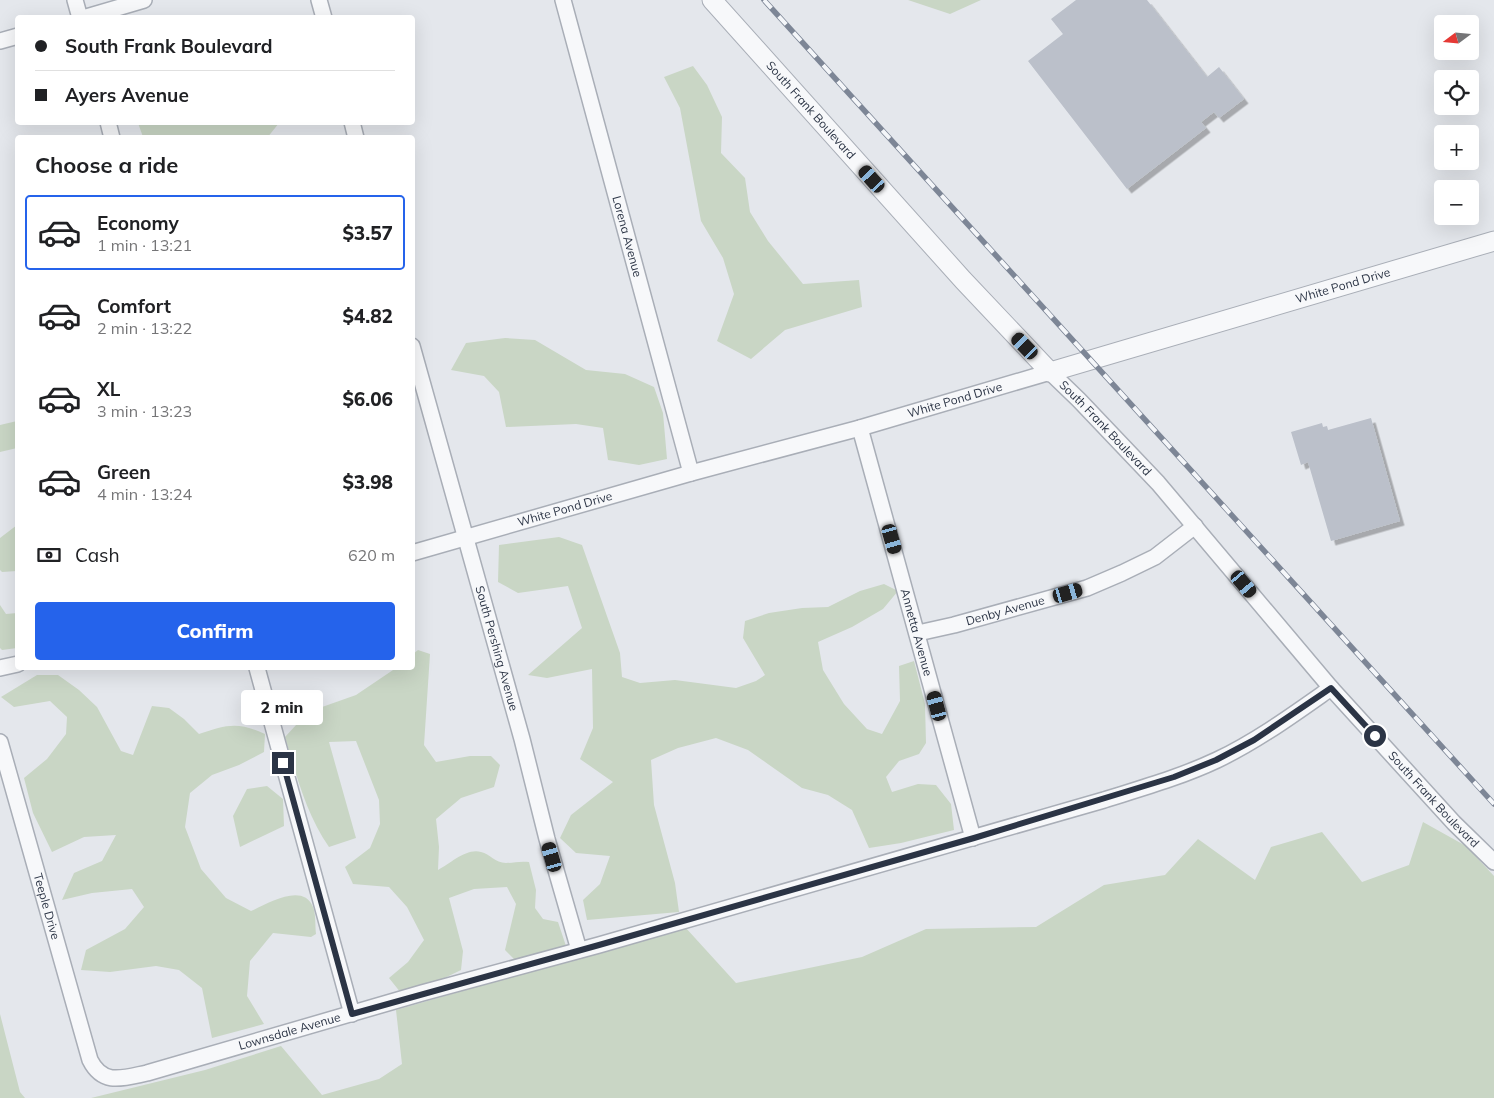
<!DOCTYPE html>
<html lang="en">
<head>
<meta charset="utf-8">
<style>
	body { margin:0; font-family:Mulish,sans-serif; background:#f6f6f6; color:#202124; height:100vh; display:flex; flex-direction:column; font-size:19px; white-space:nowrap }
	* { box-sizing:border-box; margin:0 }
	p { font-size:16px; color:#757577 }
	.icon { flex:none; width:28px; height:28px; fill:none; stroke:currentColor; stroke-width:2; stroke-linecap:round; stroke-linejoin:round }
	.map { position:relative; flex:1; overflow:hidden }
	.side { position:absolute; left:15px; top:135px; width:400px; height:535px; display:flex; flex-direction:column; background:#fff; border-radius:5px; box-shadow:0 5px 20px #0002 }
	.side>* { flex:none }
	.banner { position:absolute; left:15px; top:15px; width:400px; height:110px; border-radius:5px; box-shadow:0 5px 20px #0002; display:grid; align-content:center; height:110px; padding:0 20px; background:#fff }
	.needle { width:32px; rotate:254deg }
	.tools { position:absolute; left:1434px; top:15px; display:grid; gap:10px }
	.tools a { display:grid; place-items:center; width:45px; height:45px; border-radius:5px; background:#fff; box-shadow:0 5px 20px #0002; font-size:25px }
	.end { position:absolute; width:22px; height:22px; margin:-11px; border:6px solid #2b3445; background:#fff; box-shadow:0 0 0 2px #fff }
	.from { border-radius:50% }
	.bubble { position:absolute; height:35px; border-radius:5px; background:#fff; box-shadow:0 5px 20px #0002; font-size:16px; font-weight:800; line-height:35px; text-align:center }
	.car { position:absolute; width:15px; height:30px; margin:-15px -8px; border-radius:6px; box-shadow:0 0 4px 1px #0007; background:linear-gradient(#222 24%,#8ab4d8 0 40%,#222 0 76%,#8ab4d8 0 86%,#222 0) }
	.banner b { display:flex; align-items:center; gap:18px; height:48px; font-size:19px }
	.banner b+b { border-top:1px solid #e0e0e0 }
	.banner i { width:12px; height:12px; background:#202124 }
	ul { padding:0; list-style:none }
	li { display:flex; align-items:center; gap:15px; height:75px; margin:0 10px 8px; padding:0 10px; border:2px solid transparent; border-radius:5px }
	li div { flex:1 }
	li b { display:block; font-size:19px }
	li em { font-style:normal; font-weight:800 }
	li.on { border-color:#2563eb }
	li>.icon { width:45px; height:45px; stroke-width:1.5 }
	h2 { padding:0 20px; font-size:22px; line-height:60px }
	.pay { display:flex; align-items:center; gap:12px; height:55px; padding:0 20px; font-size:19px }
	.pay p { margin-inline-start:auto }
	.button { display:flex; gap:10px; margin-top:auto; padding:10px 20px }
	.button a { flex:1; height:58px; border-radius:5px; background:#2563eb; color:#fff; font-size:20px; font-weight:800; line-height:58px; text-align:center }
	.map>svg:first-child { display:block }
	.green { fill:#c9d6c5 }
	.building { fill:#bbc0ca; filter:url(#shadow) }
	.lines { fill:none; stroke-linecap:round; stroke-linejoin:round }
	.minor-casing { stroke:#a9aeb7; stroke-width:18 }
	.tertiary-casing { stroke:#a9aeb7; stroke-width:21 }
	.minor { stroke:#f7f8fa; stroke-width:15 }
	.tertiary { stroke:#f7f8fa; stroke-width:19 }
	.rail-casing { stroke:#7d8696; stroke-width:5.5 }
	.rail { stroke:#f4f6f9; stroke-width:4; stroke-dasharray:11; stroke-linecap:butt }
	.route { stroke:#2b3445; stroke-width:6 }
	.labels { text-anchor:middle; stroke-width:4; stroke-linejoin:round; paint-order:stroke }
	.street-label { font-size:12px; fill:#2b3445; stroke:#f4f6f9 }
</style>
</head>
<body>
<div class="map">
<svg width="1494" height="1098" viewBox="0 0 1494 1098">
	<defs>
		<filter id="shadow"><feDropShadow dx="4.5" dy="4.5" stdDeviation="0" flood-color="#0004"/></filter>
	</defs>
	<rect width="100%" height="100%" fill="#e4e7ec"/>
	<path class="green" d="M908,0h73l-31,14z
		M693,66l14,19 15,32 -1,36 24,25 5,34 18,29 35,43 56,-4 3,27 -77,23 -34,29 -34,-18 17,-47 -11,-36 -22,-37 -21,-113 -16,-31z
		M138,123h141l-12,15 -124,-1z
		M505,338l30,2 51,30 39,4 29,13 9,26 4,46 -28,6 -31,-5 -5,-32 -27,-4 -70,3 -7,-35 -15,-16 -33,-6 15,-27z
		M17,421v27l-17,4v-27z
		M17,525v46l-15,1 -2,-2v-32z
		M559,537l23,8 38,108 2,24 18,6 35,-3 61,8 20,-7 9,-6 -22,-37 2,-17 24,-8 33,-5 26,-1 32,-16 24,-7 14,7 -15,18 -31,18 -34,15 5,28 21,34 23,25 15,5 18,-33 -1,-35 15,-5 11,43 1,39 -7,11 -20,7 -13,16 6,15 26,-8 18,1 15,19 3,26 -53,13 -32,5 -17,-38 -24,-15 -26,-7 -54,-38 -32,-12 -38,10 -27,12 3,45 21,78 4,29 -92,8 -4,-20 17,-16 10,-28 -34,-3 -16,-15 11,-23 42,-33 -33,-23 13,-31 -1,-59 -45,9 -19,-3 54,-47 -14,-42 -50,7 -20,-11 1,-37z
		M0,605l6,9 11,-1v35l-15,2 -2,-2z
		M418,650l12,4 -6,91 12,17 34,-6h21l9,9 -6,22 -33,11 -25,21 3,28 -1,23c12,-6 28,-22 43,-18 9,2 14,11 25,11 8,0 13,-2 23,-1l7,28 -1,18 8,11 15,3 8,24 -51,14 -10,-10 11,-46 -9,-17 -33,2 -25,9 14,53 -2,19 -37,18 -23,5 -12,-15 19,-16 16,-22 -17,-33 -18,-20 -36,-3 -8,-17 25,-19 10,-24 -1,-24 -23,-59 -27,1 27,96 -27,9c-23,-33 -33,-73 -44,-110l23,-25 48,-17 40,-27h16l1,-14z
		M37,675h21l21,15 18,17 24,44 12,4 19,-49 17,2 15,11 15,15c27,-9 38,-13 66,0l-1,18 -25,13 -27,10 -22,18 -5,34 16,42 25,29 25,13c16,-7 52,-29 62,-4 3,7 2,18 3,27l-5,3 -38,-4 -23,28 -3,35 17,28 -52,14 -10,-50 -23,-18 -23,-4 -46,6 -29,-2 5,-20 39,-21 19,-22 -12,-18 -40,4 -30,7 12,-27 28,-12 14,-26 -32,2 -32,15 -19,-39 -9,-35 23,-19 19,-25 1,-17 -17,-16 -36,6 -13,-10z
		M267,786l16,13 1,27 -44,21 -7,-31 14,-27z
		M1423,822l43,24 28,30v222h-1403l114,-28 76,-24 41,49 57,-16 23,-15 -6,-54 289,-83 51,56 126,-26 64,-28 110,-2 68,-42 61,-10 33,-36 57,41 16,-33 51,-15 40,50 47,-17z
		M0,1014l20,78 5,6h-25z"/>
	<path class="building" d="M1076,0h71l60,77 12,-10 25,32 -25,19 -5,-6 -13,10 5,6 -79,61 -99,-128 35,-27 -12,-15z
		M1371,418l29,103 -69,20 -23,-79 -7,3 -10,-33 31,-9 1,4 4,-1 1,4z"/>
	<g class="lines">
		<g class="minor-casing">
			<g id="minor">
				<path d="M75,0l5,18"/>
				<path d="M319,0l5,18"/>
				<path id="s1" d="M563,0l128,473"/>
				<path d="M83,18l61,-18"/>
				<path d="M0,41l18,-5"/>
				<path d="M108,122l4,16"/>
				<path d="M352,122l4,16"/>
				<path id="s2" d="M412,346l110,393 25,100 32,111"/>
				<path id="s3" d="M860,428l113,410"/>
				<path id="s4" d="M412,553l279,-80 169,-45 190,-56 29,28 79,83 173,205 123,135 40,39"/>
				<path id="s5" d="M918,633l36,-8 133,-37 35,-15 33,-16 40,-31"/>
				<path d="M0,668l18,-4"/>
				<path d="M257,668l95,346"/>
				<path id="s6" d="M0,742l90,318c13,26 33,18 57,13l275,-80 177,-48 505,-145c38,-12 77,-23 113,-40 40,-19 77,-46 114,-72"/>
			</g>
		</g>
		<g class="tertiary-casing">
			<g id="tertiary">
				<path id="s7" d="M712,0l251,280 87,92 444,-131"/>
			</g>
		</g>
		<use href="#minor" class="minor"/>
		<use href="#tertiary" class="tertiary"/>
		<g class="rail-casing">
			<path id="rail" d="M764,0l730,804"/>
		</g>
		<use href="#rail" class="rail"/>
	</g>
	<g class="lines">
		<path class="route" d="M283,763l69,251 247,-69 375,-107 200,-61 42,-17 38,-20 77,-52 44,48"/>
	</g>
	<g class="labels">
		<g class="street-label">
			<text dy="4" stroke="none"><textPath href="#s7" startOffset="148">South Frank Boulevard</textPath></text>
			<text dy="4" stroke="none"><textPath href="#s1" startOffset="245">Lorena Avenue</textPath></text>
			<text dy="4" stroke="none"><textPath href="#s7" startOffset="808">White Pond Drive</textPath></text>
			<text dy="4" stroke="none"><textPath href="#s4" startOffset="564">White Pond Drive</textPath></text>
			<text dy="4" stroke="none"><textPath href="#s4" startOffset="742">South Frank Boulevard</textPath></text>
			<text dy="4" stroke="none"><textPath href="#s4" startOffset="159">White Pond Drive</textPath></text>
			<text dy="4" stroke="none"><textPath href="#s5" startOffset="90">Denby Avenue</textPath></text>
			<text dy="4" stroke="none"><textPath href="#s3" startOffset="212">Annetta Avenue</textPath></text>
			<text dy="4" stroke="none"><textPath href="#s2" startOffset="314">South Pershing Avenue</textPath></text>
			<text dy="4" stroke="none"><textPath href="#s4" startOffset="1238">South Frank Boulevard</textPath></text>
			<text dy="4" stroke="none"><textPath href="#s6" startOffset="171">Teeple Drive</textPath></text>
			<text dy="4" stroke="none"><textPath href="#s6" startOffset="544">Lownsdale Avenue</textPath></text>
		</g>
	</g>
</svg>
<div class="tools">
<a><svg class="needle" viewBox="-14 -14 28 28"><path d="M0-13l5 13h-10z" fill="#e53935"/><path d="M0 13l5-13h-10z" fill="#757577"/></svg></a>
<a><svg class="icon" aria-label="locate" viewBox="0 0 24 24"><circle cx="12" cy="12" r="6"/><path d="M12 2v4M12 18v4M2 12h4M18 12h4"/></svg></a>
<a>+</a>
<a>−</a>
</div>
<i class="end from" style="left:1375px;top:736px"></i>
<i class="end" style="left:283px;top:763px"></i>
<div class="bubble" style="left:241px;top:690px;width:82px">2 min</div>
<i class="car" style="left:872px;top:179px;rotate:318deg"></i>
<i class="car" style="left:1025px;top:346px;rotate:316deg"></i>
<i class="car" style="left:892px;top:539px;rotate:164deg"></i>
<i class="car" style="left:1244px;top:584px;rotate:140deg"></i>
<i class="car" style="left:1068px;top:593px;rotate:74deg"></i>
<i class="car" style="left:937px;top:706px;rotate:345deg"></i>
<i class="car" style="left:552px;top:857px;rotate:344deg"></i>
<div class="banner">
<b><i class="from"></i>South Frank Boulevard</b>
<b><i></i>Ayers Avenue</b>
</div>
<section class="side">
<h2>Choose a ride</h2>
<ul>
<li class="on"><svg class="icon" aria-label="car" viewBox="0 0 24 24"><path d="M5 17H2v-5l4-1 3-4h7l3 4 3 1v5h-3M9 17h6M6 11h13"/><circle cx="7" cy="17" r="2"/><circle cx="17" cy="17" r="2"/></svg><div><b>Economy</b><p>1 min · 13:21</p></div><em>$3.57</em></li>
<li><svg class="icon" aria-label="car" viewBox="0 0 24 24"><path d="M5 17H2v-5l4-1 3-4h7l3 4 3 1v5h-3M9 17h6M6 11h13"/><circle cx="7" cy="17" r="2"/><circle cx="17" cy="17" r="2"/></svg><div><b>Comfort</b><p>2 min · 13:22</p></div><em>$4.82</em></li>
<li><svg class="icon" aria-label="car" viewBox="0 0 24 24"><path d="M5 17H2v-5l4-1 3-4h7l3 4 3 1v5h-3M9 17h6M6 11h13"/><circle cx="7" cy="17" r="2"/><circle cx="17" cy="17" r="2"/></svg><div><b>XL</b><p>3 min · 13:23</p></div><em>$6.06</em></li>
<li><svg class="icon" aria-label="car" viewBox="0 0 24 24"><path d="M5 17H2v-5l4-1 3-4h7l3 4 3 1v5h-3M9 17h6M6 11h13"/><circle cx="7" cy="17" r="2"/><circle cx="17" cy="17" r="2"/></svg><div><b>Green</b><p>4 min · 13:24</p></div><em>$3.98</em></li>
</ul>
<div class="pay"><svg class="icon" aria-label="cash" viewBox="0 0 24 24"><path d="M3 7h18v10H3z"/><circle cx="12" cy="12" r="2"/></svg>Cash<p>620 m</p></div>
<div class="button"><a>Confirm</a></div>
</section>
</div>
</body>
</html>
